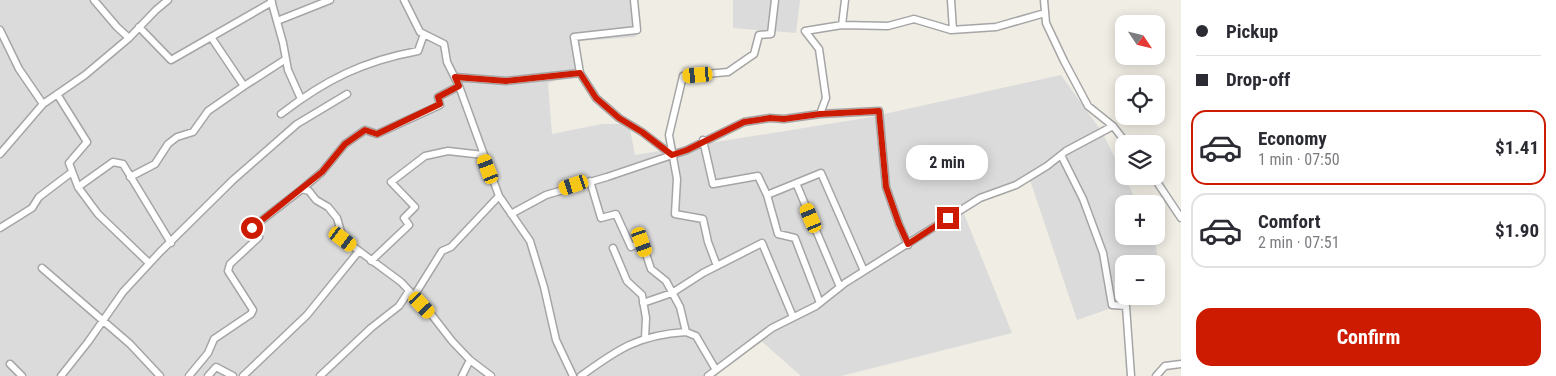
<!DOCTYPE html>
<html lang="en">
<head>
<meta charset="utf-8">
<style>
	body { margin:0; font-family:"Roboto Condensed",sans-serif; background:#f7f7f7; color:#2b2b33; height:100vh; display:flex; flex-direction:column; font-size:19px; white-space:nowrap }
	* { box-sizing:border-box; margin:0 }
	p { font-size:16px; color:#7c7c81 }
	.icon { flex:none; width:28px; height:28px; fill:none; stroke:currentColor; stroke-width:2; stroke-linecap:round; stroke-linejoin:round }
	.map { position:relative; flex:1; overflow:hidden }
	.side { display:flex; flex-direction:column; background:#fff; width:375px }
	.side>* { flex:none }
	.banner { display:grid; align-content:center; height:110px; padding:0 15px; background:#fff }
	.needle { width:32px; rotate:125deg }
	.controls { position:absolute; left:1115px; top:15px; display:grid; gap:10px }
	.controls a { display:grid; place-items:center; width:50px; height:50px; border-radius:10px; background:#fff; box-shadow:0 2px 12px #0003; font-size:25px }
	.end { position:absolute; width:22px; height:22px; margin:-11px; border:6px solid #cc1b00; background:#fff; box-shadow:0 0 0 2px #fff }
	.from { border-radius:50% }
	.bubble { position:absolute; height:35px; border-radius:15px; background:#fff; box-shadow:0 2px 12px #0003; font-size:16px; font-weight:700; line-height:35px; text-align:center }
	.car { position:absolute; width:15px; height:30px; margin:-15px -8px; border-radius:6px; box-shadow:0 0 4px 1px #0007; background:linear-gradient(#f5c518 24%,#345 0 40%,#f5c518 0 76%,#345 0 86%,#f5c518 0) }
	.banner b { display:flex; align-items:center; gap:18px; height:48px; font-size:19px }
	.banner b+b { border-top:1px solid #e1e1e2 }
	.banner i { width:12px; height:12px; background:#2b2b33 }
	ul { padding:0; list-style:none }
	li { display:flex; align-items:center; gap:15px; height:75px; margin:0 10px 8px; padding:0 5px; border:2px solid #e1e1e2; border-radius:15px }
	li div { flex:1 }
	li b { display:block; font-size:19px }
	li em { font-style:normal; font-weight:700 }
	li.active { border-color:#cc1b00 }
	li>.icon { width:45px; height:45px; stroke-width:1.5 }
	.cta { display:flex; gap:10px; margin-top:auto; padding:10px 15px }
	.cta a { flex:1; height:58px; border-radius:15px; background:#cc1b00; color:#fff; font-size:20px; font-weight:700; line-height:58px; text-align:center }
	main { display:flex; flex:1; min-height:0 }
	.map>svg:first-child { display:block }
	.residential { fill:#dcdbdb }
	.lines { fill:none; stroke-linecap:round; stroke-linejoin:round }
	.street-casing { stroke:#a5a5a5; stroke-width:9 }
	.street { stroke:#fff; stroke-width:6 }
	.route { stroke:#cc1b00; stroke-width:6 }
</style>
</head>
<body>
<main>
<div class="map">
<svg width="1181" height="376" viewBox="0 0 1181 376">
	<rect width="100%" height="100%" fill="#efede4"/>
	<path class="residential" d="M0,0h630l6,37 -56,4v32l-32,10 4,51 50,-10h27l6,31 231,-37 195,-43 41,57 36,72h-14v32h30l1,3 6,52 -5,2v-29h-32v32h22l-69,24 -48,-143 -67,32 50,124 -171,43h-40l-41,-36 -48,36h-712z
		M733,0h67l-4,33 -63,-5z"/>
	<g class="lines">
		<g class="street-casing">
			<path id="street" d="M94,0l23,27 12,11
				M271,0l12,43 5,27 13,29
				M404,0l16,32 24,12 3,18 12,24 40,110 31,45 14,46 12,53 17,36
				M951,0l2,30
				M1044,0l2,23 18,38 24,45 25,20 14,18
				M277,21l53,-21
				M842,25l3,-25
				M139,27l32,33 101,-58
				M0,30l19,39 24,35
				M211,37l33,49
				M580,73l16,25 23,20 23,14 30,23
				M455,77l51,4 74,-8 -6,-36 63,-7 -3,-30
				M57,94l30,48 -18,21 9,24 20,27 51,49
				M281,114c44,-34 82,-53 137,-63l6,-17
				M820,114l6,-16 -7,-49 -14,-18 37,-6 46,1 26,-7 37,11 45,-3 49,-14
				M703,140l10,44 45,-8 9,19 11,39 17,4 25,65
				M0,154l43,-50 42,-29 44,-37 27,-28 12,-10
				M1061,155l22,44 20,54 9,52 14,1 5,70
				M1153,176l28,42
				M130,177l25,-13 13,-20 9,-7 16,-5 15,-21 36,-25 42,-27
				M590,181l11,37 15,-4 15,33 11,-5 9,27 15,12 14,26 6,25 10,4 20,34
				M796,183l44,104
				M78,187l35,-25 10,2 48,79
				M302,189l20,-17 23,-28 20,-14 12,4 63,-29 -2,-8 21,-11
				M767,195l54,-22 43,98
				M511,214l35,-19 61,-18 80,-27 57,-28 26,-4 14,1 36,-5 59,-3 7,76 13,37 9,21
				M0,228l32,-20 7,-11 33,-25
				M613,248l14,33 15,14 4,23 -1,20
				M371,261l38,-36 -5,-7 11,-11 -24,-25 34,-26 23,-5 35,4
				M717,266l-9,-24 -5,-23 -28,-5 2,-35 -8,-44 14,-59 45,-4 26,-18 5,-19 12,-1 4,-34
				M42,268l88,76 30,32
				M414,296l28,-45 9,-4 48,-51
				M643,303l29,-10 31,-20 59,-30 31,74
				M10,364l12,12
				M61,376l27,-34 35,-50 37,-40 73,-72 64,-56 50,-30
				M189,376l19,-23 6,-14 37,-25 2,-4 -25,-39 2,-7 29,-27 -7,-9 50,-39 7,2 7,9 12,7 9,11 6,21 58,43 30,32 21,27 18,19 21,16
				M208,376l8,-9 17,9
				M243,376l64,-61 52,-64
				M320,376l51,-48 28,-22 10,-15
				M462,376l8,-16
				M581,376c37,-27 57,-41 105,-44
				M708,376l64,-48 44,-22 29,-23 135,-85 36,-13 31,-19 19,-15 47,-25
				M1156,376l9,-10 16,-2"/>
		</g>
		<use href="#street" class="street"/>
	</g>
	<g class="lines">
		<path class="route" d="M252,228l70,-56 23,-28 20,-14 12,4 63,-30 -2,-7 21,-11 -4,-9 51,4 74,-8 16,25 23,20 23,14 30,23 15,-5 57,-28 26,-4 14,1 36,-5 59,-3 7,76 13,37 9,20 40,-26"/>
	</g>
</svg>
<div class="controls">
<a><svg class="needle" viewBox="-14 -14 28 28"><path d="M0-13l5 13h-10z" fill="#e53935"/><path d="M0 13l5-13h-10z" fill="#7c7c81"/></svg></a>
<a><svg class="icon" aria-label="locate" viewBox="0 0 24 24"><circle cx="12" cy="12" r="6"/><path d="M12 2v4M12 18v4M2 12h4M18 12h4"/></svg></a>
<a><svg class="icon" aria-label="layers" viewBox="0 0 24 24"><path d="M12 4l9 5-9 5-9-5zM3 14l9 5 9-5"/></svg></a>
<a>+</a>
<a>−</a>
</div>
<i class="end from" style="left:252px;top:228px"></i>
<i class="end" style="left:948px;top:218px"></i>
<div class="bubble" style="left:906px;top:145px;width:82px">2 min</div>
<i class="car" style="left:698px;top:75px;rotate:265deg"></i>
<i class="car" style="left:488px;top:169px;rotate:339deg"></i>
<i class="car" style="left:574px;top:185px;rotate:252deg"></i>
<i class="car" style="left:811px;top:218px;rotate:337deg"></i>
<i class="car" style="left:343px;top:239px;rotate:127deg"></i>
<i class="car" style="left:642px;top:242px;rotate:161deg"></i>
<i class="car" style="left:422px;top:305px;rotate:137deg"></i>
</div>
<section class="side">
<div class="banner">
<b><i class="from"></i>Pickup</b>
<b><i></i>Drop-off</b>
</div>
<ul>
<li class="active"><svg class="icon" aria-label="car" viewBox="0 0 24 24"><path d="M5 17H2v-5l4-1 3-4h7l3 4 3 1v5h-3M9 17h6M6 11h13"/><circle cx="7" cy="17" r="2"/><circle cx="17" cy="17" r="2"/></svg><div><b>Economy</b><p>1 min · 07:50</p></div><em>$1.41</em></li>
<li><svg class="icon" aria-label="car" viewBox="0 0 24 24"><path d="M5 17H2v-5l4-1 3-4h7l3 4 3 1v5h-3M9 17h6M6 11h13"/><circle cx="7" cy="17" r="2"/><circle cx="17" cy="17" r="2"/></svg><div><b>Comfort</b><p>2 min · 07:51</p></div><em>$1.90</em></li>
</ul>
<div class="cta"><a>Confirm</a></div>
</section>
</main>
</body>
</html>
